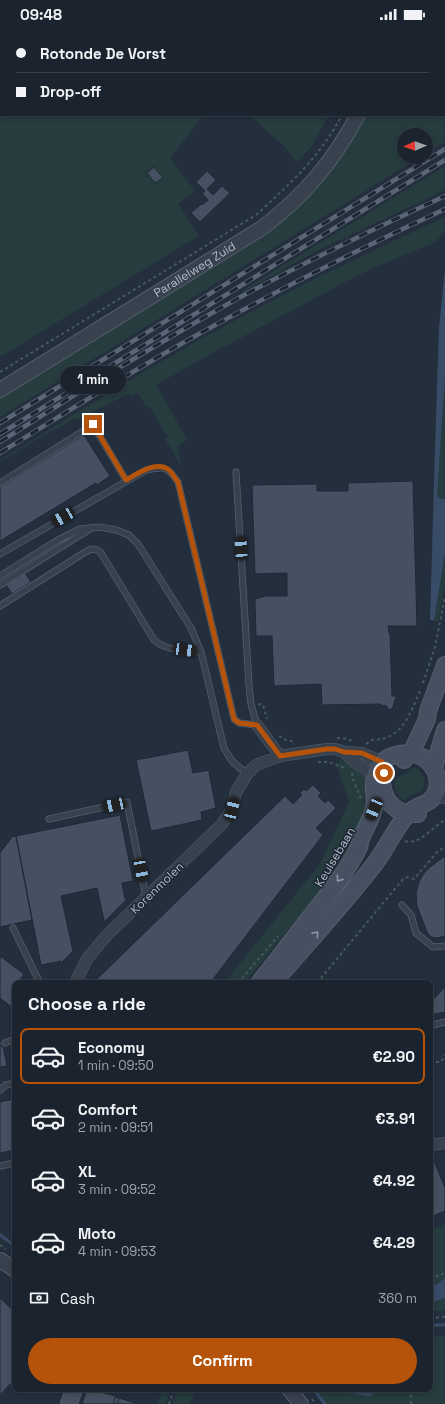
<!DOCTYPE html>
<html lang="en">
<head>
<meta charset="utf-8">
<style>
	body { margin:0; font-family:"Space Grotesk",sans-serif; background:#242b36; color:#f1f3f6; height:100vh; display:flex; flex-direction:column; font-size:15px; white-space:nowrap }
	* { box-sizing:border-box; margin:0 }
	p { font-size:13px; color:#a0a4aa }
	.icon { flex:none; width:22px; height:22px; fill:none; stroke:currentColor; stroke-width:2; stroke-linecap:round; stroke-linejoin:round }
	.map { position:relative; flex:1; overflow:hidden }
	.sheet { position:absolute; left:12px; top:952px; width:421px; height:412px; display:flex; flex-direction:column; background:#1b232e; border-radius:8px; box-shadow:0 2px 6px #0003,0 0 0 1px #39404a }
	.sheet>* { flex:none }
	.guide { position:absolute; left:0px; top:0px; width:445px; height:88px; box-shadow:0 2px 6px #0003,0 0 0 1px #39404a; display:grid; align-content:center; height:88px; padding:0 16px; background:#1b232e }
	.needle { width:26px; rotate:268deg }
	.controls { position:absolute; left:397px; top:100px; display:grid; gap:8px }
	.controls a { display:grid; place-items:center; width:36px; height:36px; border-radius:50%; background:#1b232e; box-shadow:0 2px 6px #0003,0 0 0 1px #39404a; font-size:20px }
	.end { position:absolute; width:18px; height:18px; margin:-9px; border:5px solid #b45309; background:#fff; box-shadow:0 0 0 2px #fff }
	.from { border-radius:50% }
	.bubble { position:absolute; height:28px; border-radius:14px; background:#1b232e; box-shadow:0 2px 6px #0003,0 0 0 1px #39404a; font-size:13px; font-weight:700; line-height:28px; text-align:center }
	.car { position:absolute; width:12px; height:24px; margin:-12px -6px; border-radius:5px; box-shadow:0 0 3px 1px #0007; background:linear-gradient(#222 24%,#8ab4d8 0 40%,#222 0 76%,#8ab4d8 0 86%,#222 0) }
	.guide b { display:flex; align-items:center; gap:14px; height:38px; font-size:15px }
	.guide b+b { border-top:1px solid #39404a }
	.guide i { width:10px; height:10px; background:#f1f3f6 }
	ul { padding:0; list-style:none }
	li { display:flex; align-items:center; gap:12px; height:56px; margin:0 8px 6px; padding:0 8px; border:2px solid transparent; border-radius:8px }
	li div { flex:1 }
	li b { display:block; font-size:15px }
	li em { font-style:normal; font-weight:700 }
	li.selected { border-color:#b45309 }
	li>.icon { width:36px; height:36px; stroke-width:1.5 }
	h2 { padding:0 16px; font-size:18px; line-height:48px }
	.pay { display:flex; align-items:center; gap:10px; height:44px; padding:0 16px; font-size:15px }
	.pay p { margin-inline-start:auto }
	.primary-button { display:flex; gap:8px; margin-top:auto; padding:8px 16px }
	.primary-button a { flex:1; height:46px; border-radius:24px; background:#b45309; color:#fff; font-size:16px; font-weight:700; line-height:46px; text-align:center }
	.status { display:flex; justify-content:space-between; align-items:center; height:28px; padding:0 20px; background:#1b232e; direction:ltr }
	.status svg { height:11px; fill:currentColor }
	.map>svg:first-child { display:block }
	.green { fill:#263c3f }
	.water { fill:#394c67 }
	.lines { fill:none; stroke-linecap:round; stroke-linejoin:round }
	.stream { stroke:#394c67; stroke-width:3 }
	.building { fill:#455162; stroke:#1f2835 }
	.service-casing { stroke:#565f6c; stroke-width:7 }
	.minor-casing { stroke:#565f6c; stroke-width:12 }
	.tertiary-casing { stroke:#565f6c; stroke-width:16 }
	.secondary-casing { stroke:#565f6c; stroke-width:18 }
	.path { stroke:#44595c; stroke-width:2; stroke-dasharray:3 3; stroke-linecap:butt }
	.service { stroke:#38414e; stroke-width:5.5 }
	.minor { stroke:#38414e; stroke-width:11 }
	.tertiary { stroke:#38414e; stroke-width:14 }
	.secondary { stroke:#465061; stroke-width:16 }
	.rail-casing { stroke:#5a6575; stroke-width:4.5 }
	.rail { stroke:#1d2633; stroke-width:3; stroke-dasharray:9; stroke-linecap:butt }
	.oneway { stroke:#8e96a5 }
	.route { stroke:#b45309; stroke-width:5 }
	.labels { text-anchor:middle; stroke-width:3; stroke-linejoin:round; paint-order:stroke }
	.street-label { font-size:12px; fill:#b4bcc9; stroke:#1d2633 }
</style>
</head>
<body>
<div class="status"><b>09:48</b><svg viewBox="0 0 49 12"><path d="M0 12V9h3v3zM5 12V6h3v6zM10 12V3h3v9zM15 12V0h3v12zM26 1h20v11H26zM47 4h2v5h-2z"/></svg></div>
<div class="map">
<svg width="445" height="1376" viewBox="0 0 445 1376">
	<rect width="100%" height="100%" fill="#242f3e"/>
	<path class="green" d="M0,0h362l-361,1v86h203l-34,43 25,33 -17,13 21,32 -199,121z
		M393,0h52v114l-19,11v-18h-22v22h16l-420,260v-21l249,-153 104,-106 12,-22h79v-86h-51z
		M249,87h80l-17,31 -15,16 -14,-17z
		M445,138v24l-126,60 -76,42v-2z
		M445,189v13l-9,12 -61,25 -26,13 -155,83 -38,22 31,54 -10,9 5,19 -17,-28 3,-2 -19,-31 -3,1 -8,-14 -7,3 -3,-2 -51,26 -3,-1 -35,19 -39,24v-2c66,-41 132,-82 199,-120 81,-45 163,-85 246,-123z
		M445,351v120h-4l-4,-3z
		M445,525v32l-7,37 -4,-1z
		M341,731l20,12 7,6 4,20 -26,61 -101,125h-21l96,-119 29,-62 -12,-36z
		M415,739c8,6 13,16 6,25l-10,3 -7,6c-8,-7 -13,-16 -6,-25l10,-3z
		M445,1196v54l-8,6 -7,1v-55z
		M445,1270v13h-15v-8z
		M445,1308v68h-119l-12,-15h32l5,4 30,-4h49v-52z
		M162,1361h8l-4,15h-8z
		M177,1361h19l-6,15h-17z"/>
	<path class="water" d="M445,240v111l-8,117 4,3h4v54l-11,68 -4,-1 7,-235 2,-57z
		M445,1250v20l-15,5v-18l7,-1z
		M346,1361h35l-12,7 -18,-3z"/>
	<g class="lines">
		<path class="stream" d="M0,1207l15,11
			M430,1297h9
			M439,1297h6
			M313,1361l12,15"/>
	</g>
	<path class="building" d="M154,139l9,11 -8,5 -8,-10z
		M207,143l9,9 -9,9 6,6 9,-9 8,7 -30,29 -9,-9 10,-9 1,1 6,-5 -6,-7 3,-2 -9,-9z
		M84,407l26,41 -13,9 -1,-2 -96,58v-54z
		M413,453l4,145h-29l1,7h1l2,63h4l-3,11 -3,3 -5,-5 -2,1 -2,-2 -59,1 -1,-21 -47,2 -2,-50h-16l-1,-37 11,-3h21v-23l-32,1 -3,-89 65,-1v7h31v-8z
		M25,545l6,9 -19,12 -6,-9z
		M188,722l5,23 17,-3v2h-1l7,36 -15,4 1,8 -51,11 -15,-71z
		M313,757l8,8 -3,3 7,7 3,-3 8,8 -20,20 7,7 -113,148h-113l-2,-2 190,-185 8,8 9,-9 -2,-2 4,-4 2,2z
		M120,787l13,66 -11,2 3,16h2l-25,25 2,-4 -7,-32 -36,8 12,55 -14,14 2,-4 -20,4 -25,-129z
		M16,808l16,84 -32,7v-74l12,-16z
		M445,828v80l-8,2 -6,-1 -4,-5 -10,-26 -1,-13 3,-11 5,-9 6,-6z
		M0,928l24,18 -6,9h-3v22l-1,4 -14,-11z
		M445,959v25l-15,3v-12z
		M0,1012l2,3 -1,4 2,-1 4,20 -7,1z
		M15,1071v51l-15,3v-51z
		M432,1128l13,32v23l-15,6v-60z
		M0,1270l15,14v67l-15,16z
		M87,1361h4l27,8 1,1 -2,6h-35z
		M116,1369l22,7h-25l2,-6z"/>
	<g class="lines">
		<g class="service-casing">
			<path id="service" d="M0,455l93,-58 33,55
				M0,526l146,-84c18,-4 21,-4 32,12l56,237 5,4 18,2 -6,-21 -2,-19 -13,-213
				M0,548l58,-36 22,-11 19,-2 17,3 13,5 9,9 53,84 10,24 23,96 8,13 15,13
				M0,557l90,-56
				M0,578l87,-55 4,-2 6,1 4,3 53,87c12,11 31,10 47,12
				M49,791l78,-17 19,95
				M402,877l9,10 5,18 17,14 12,-1
				M13,900l26,53 3,2
				M430,996l3,1 12,-3
				M5,1015l10,-4
				M0,1062l6,-5 9,-2
				M0,1138l15,-3
				M99,1363l1,-2"/>
		</g>
		<g class="minor-casing">
			<path id="minor" d="M257,697l23,31
				M344,724l12,11 19,12
				M442,770h3
				M75,955l12,-24 20,-24 115,-111 10,-15 4,-17 11,-18 9,-9 24,-9 47,-7h8l9,3 18,1 20,9
				M430,1117l15,-2"/>
		</g>
		<g class="tertiary-casing">
			<g id="tertiary">
				<path d="M389,1v-1"/>
				<path id="s1" d="M0,362l262,-162c43,-33 70,-65 96,-113"/>
				<path d="M0,1232l15,10"/>
				<path d="M289,1361l12,15"/>
			</g>
		</g>
		<g class="secondary-casing">
			<path id="secondary" d="M404,732l9,-11 14,-30 1,-8 17,-46
				M434,740l11,-38
				M382,751c0,22 14,36 36,35
				M259,955c16,-20 32,-41 48,-62 18,-23 39,-47 52,-74 1,-3 1,-8 3,-11 4,-9 10,-18 12,-28 3,-8 -1,-15 0,-24 0,-11 6,-24 18,-28 11,-4 22,-4 32,2 11,8 17,21 12,34 -6,15 -19,11 -28,22 -14,15 -22,36 -35,52 -31,40 -66,78 -100,117
				M69,1376l5,-15"/>
		</g>
		<path class="path" d="M373,1v-1
			M0,344l256,-157c35,-32 63,-57 86,-100
			M423,655l12,-36 10,-50
			M258,676l5,1 4,14
			M279,708l7,4 9,2
			M337,710l11,1 6,3
			M366,716l6,-4c31,0 38,-27 49,-51
			M318,734h11l16,6
			M352,745l1,6 8,20
			M405,813c14,5 28,-15 40,-21
			M238,955l40,-47
			M317,955l86,-104 5,-2 6,2 24,-28 7,-4
			M430,1034h10l4,-4 1,-4
			M0,1217l6,4
			M430,1251l15,-6
			M430,1290l15,-1
			M312,1371l4,5
			M169,1376l5,-15
			M411,1376v-15"/>
		<use href="#service" class="service"/>
		<use href="#minor" class="minor"/>
		<use href="#tertiary" class="tertiary"/>
		<use href="#secondary" class="secondary"/>
		<g class="rail-casing">
			<path id="rail" d="M0,395l445,-274
				M0,406l445,-274
				M0,414c80,-51 161,-101 244,-147 66,-35 133,-68 201,-99
				M0,425c65,-40 130,-81 197,-118 81,-45 164,-87 248,-126"/>
		</g>
		<use href="#rail" class="rail"/>
	</g>
	<defs><path id="oneway-chevron" d="M-2-3.5L2.5 0L-2 3.5" fill="none" stroke-width="1.6" stroke-linecap="round" stroke-linejoin="round"/></defs>
	<g class="oneway">
		<use href="#oneway-chevron" transform="translate(339 851) rotate(125)"/>
		<use href="#oneway-chevron" transform="translate(316 906) rotate(-50)"/>
	</g>
	<g class="lines">
		<path class="route" d="M93,396l33,56c11,-6 32,-21 44,-9 3,3 5,8 8,11l56,237 5,4 18,2 23,31 47,-7h8l9,3 18,1 20,9 -7,13 7,4 2,-6"/>
	</g>
	<g class="labels">
		<g class="street-label">
			<text dy="4" stroke="none"><textPath href="#s1" startOffset="229">Parallelweg Zuid</textPath></text>
			<text transform="translate(335 829) rotate(-59)" y="4">Keulsebaan</text>
			<text transform="translate(157 860) rotate(-44)" y="4">Korenmolen</text>
		</g>
	</g>
</svg>
<div class="controls">
<a><svg class="needle" viewBox="-14 -14 28 28"><path d="M0-13l5 13h-10z" fill="#e53935"/><path d="M0 13l5-13h-10z" fill="#a0a4aa"/></svg></a>
</div>
<i class="end from" style="left:384px;top:745px"></i>
<i class="end" style="left:93px;top:396px"></i>
<div class="bubble" style="left:60px;top:338px;width:66px">1 min</div>
<i class="car" style="left:63px;top:489px;rotate:240deg"></i>
<i class="car" style="left:241px;top:520px;rotate:356deg"></i>
<i class="car" style="left:185px;top:622px;rotate:97deg"></i>
<i class="car" style="left:114px;top:777px;rotate:258deg"></i>
<i class="car" style="left:232px;top:781px;rotate:14deg"></i>
<i class="car" style="left:374px;top:781px;rotate:203deg"></i>
<i class="car" style="left:141px;top:842px;rotate:169deg"></i>
<div class="guide">
<b><i class="from"></i>Rotonde De Vorst</b>
<b><i></i>Drop-off</b>
</div>
<section class="sheet">
<h2>Choose a ride</h2>
<ul>
<li class="selected"><svg class="icon" aria-label="car" viewBox="0 0 24 24"><path d="M5 17H2v-5l4-1 3-4h7l3 4 3 1v5h-3M9 17h6M6 11h13"/><circle cx="7" cy="17" r="2"/><circle cx="17" cy="17" r="2"/></svg><div><b>Economy</b><p>1 min · 09:50</p></div><em>€2.90</em></li>
<li><svg class="icon" aria-label="car" viewBox="0 0 24 24"><path d="M5 17H2v-5l4-1 3-4h7l3 4 3 1v5h-3M9 17h6M6 11h13"/><circle cx="7" cy="17" r="2"/><circle cx="17" cy="17" r="2"/></svg><div><b>Comfort</b><p>2 min · 09:51</p></div><em>€3.91</em></li>
<li><svg class="icon" aria-label="car" viewBox="0 0 24 24"><path d="M5 17H2v-5l4-1 3-4h7l3 4 3 1v5h-3M9 17h6M6 11h13"/><circle cx="7" cy="17" r="2"/><circle cx="17" cy="17" r="2"/></svg><div><b>XL</b><p>3 min · 09:52</p></div><em>€4.92</em></li>
<li><svg class="icon" aria-label="car" viewBox="0 0 24 24"><path d="M5 17H2v-5l4-1 3-4h7l3 4 3 1v5h-3M9 17h6M6 11h13"/><circle cx="7" cy="17" r="2"/><circle cx="17" cy="17" r="2"/></svg><div><b>Moto</b><p>4 min · 09:53</p></div><em>€4.29</em></li>
</ul>
<div class="pay"><svg class="icon" aria-label="cash" viewBox="0 0 24 24"><path d="M3 7h18v10H3z"/><circle cx="12" cy="12" r="2"/></svg>Cash<p>360 m</p></div>
<div class="primary-button"><a>Confirm</a></div>
</section>
</div>
</body>
</html>
